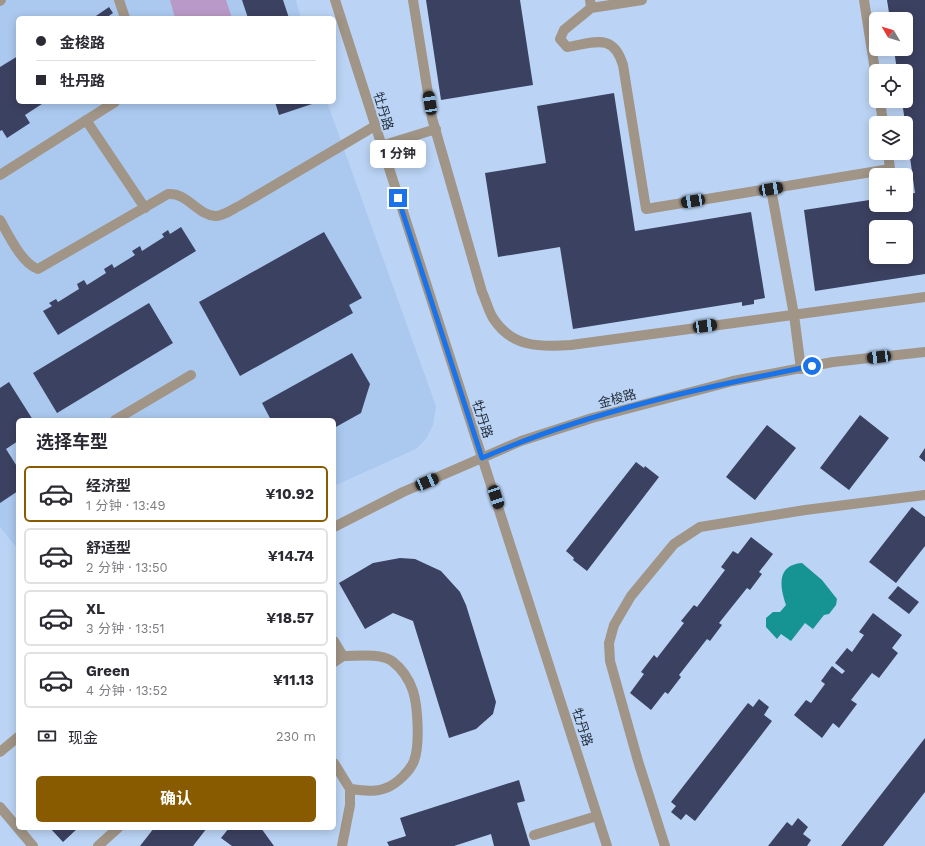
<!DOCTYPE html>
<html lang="zh">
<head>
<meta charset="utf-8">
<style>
	body { margin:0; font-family:"Work Sans","Noto Sans SC",sans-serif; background:#f7f7f7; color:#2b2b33; height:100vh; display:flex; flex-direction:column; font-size:15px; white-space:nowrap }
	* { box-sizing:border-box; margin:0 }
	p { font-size:13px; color:#7c7c81 }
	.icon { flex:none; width:22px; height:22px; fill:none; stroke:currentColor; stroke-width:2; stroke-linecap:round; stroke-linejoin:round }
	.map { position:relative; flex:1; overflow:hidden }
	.panel { position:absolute; left:16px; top:418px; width:320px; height:412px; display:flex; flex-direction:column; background:#fff; border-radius:6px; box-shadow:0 2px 10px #0003 }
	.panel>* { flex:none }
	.hud { position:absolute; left:16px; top:16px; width:320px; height:88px; border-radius:6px; box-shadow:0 2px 10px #0003; display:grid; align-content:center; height:88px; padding:0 20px; background:#fff }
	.needle { width:26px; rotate:308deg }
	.fabs { position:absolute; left:869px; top:12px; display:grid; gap:8px }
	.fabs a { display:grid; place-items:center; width:44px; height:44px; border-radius:6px; background:#fff; box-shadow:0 2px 10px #0003; font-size:20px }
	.end { position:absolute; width:18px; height:18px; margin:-9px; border:5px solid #1a73e8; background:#fff; box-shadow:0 0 0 2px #fff }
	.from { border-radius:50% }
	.bubble { position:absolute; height:28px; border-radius:6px; background:#fff; box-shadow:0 2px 10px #0003; font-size:13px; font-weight:700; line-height:28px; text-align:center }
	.car { position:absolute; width:12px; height:24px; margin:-12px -6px; border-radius:5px; box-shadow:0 0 3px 1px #0007; background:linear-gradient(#222 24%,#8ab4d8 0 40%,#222 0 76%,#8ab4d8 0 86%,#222 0) }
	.hud b { display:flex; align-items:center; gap:14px; height:38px; font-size:15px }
	.hud b+b { border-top:1px solid #e1e1e2 }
	.hud i { width:10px; height:10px; background:#2b2b33 }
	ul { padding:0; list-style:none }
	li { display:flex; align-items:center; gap:12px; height:56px; margin:0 8px 6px; padding:0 12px; border:2px solid #e1e1e2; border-radius:6px }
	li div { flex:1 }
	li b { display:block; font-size:15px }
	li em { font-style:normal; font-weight:700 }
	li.selected { border-color:#895b00 }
	li>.icon { width:36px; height:36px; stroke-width:1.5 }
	h2 { padding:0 20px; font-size:18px; line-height:48px }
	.pay { display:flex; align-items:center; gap:10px; height:44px; padding:0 20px; font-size:15px }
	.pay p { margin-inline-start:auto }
	.cta { display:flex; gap:8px; margin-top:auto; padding:8px 20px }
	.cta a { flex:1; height:46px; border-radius:6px; background:#895b00; color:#fff; font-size:16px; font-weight:700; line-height:46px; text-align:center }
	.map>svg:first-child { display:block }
	.built { fill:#abc9ef }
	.grass { fill:#b999c7 }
	.water { fill:#169393 }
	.building { fill:#3b4160; fill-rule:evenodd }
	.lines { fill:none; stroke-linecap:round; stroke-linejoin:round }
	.service { stroke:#a09587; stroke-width:10 }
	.tertiary { stroke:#a09587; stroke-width:10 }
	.route { stroke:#1a73e8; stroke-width:5 }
	.labels { text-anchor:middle; stroke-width:4; stroke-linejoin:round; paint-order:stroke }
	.street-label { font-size:13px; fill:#252f3c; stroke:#bbd4f5 }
</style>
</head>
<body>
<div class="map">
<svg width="925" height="846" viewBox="0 0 925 846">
	<rect width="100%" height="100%" fill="#bbd4f5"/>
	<path class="built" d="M0,0h296l5,18h-283v84h309l109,304 -3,19 -7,14 -10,10 -82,37v-66h-316v129l-18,-22z"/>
	<path class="grass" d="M170,0h56l6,18h-57z"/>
	<path class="water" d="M802,563l20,17 15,19 -1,6 -7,9 -5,1 -11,14 -8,-6 -14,18 -10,-7 -4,5 -11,-12v-9l7,-6h7l6,-7c-6,-18 -10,-40 16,-42z"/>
	<path class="building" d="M242,0h41l6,18h-41z
		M426,0h94l13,85 -92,15z
		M887,0h38v274l-110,17 -11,-81 72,-11v6h30v-11l9,-1 -13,-92h4v-30h-9l-3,-22h12v-30h-16zM876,227h30v30h-30z
		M109,7l4,6 -7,5h-13z
		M18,56v46h27l-20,13 5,8 -23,15 -5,-8 -2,1v-64z
		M614,93l21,138 116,-19 14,86 -11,2v4l-12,2v-4l-169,27 -13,-82 -62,10 -13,-84 61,-10 -9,-57z
		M275,102h43l-39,13z
		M181,227l15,24 -138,84 -15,-24 9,-5 -3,-3 7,-4 2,3 21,-13 -2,-5 7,-4 3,5 19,-12 -2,-4 8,-5 2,4 21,-13 -3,-4 8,-5 2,5 22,-14 -2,-3 6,-4 2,4z
		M324,232l38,66 -13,7 4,8 -113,63 -41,-74z
		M149,303l24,40 -116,70 -24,-40z
		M352,353l18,31 -9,29 -27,15v-8h-63l-9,-17z
		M9,382l24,38h-15v21l-12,8 12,19v23l-18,12v-115z
		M860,415l29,23 -40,52 -29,-22z
		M767,425l29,23 -41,52 -29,-23z
		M925,448v14l-6,-5z
		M636,462l8,6 1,-2 14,11 -72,94 -14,-11 1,-2 -8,-7z
		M912,507l13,10v29l-29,37 -27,-21z
		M751,537l22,17 -14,18 3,2 -12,16 -3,-2 -28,35 3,2 -12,16 -3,-2 -28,36 2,2 -13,17 -3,-2 -14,18 -21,-17 14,-19 -3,-2 13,-17 3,3 27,-35 -3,-2 13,-16 3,2 28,-37 -4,-3 12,-16 5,3z
		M400,558l15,1 26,12 19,21 6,13 30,97 -3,12 -17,15 -27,9 -36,-117 -20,-8 -28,16 -26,-46 34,-20z
		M898,586l21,16 -10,12 -21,-16z
		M873,613l29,22 -10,13 6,5 -19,25 -7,-5 -21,27 6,4 -18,24 -6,-5 -11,15 -28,-23 12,-15 5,3 14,-19 -4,-3 11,-15 10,8 3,-3 -10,-8 12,-15 5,4 12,-17 -5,-3z
		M759,699l10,8 -5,8 8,6 -77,100 -9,-7 -5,6 -10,-8 5,-6 -5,-4 77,-99 5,4z
		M925,738v54l-42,54h-42z
		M519,780l6,21 -8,2 13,43h-36l-3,-12 -37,12h-65l-2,-4 19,-6 -6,-18z
		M798,818l10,9 -5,7 8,6 -4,6h-39l19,-24 5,4z
		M50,828h28l-15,14z
		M154,828h53l-14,18h-53z
		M229,828h32l13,18h-42l-11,-8z"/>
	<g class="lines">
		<path class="service" d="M119,0l6,18
			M413,0l19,118 50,174c4,8 6,18 11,26 19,30 48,29 78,27l354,-48
			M590,0l1,8 51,-8
			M864,0l12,77
			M0,1l1,-1
			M591,8l-27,22 -4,9 7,8c27,-4 46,-15 56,18l23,144 244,-40 -2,-16
			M880,101l3,22
			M86,120l59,88
			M381,146l55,-17
			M0,175l115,-73
			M771,189l23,126 7,54
			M0,220c8,14 22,44 38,49l130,-75c19,-2 29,21 47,22 9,0 19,-8 26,-11l134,-79
			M115,420l76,-45
			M334,641l9,15 -9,6
			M343,656c15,0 36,-3 49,5 9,7 17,18 21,30 5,16 7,54 1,70 -4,10 -17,23 -28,27 -11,5 -24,2 -36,1
			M334,763l16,26v16l-8,41
			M0,807l33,39
			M534,835l63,-19
			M98,846l20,-18
			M665,846l-27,-85 -28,-100 -1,-18 5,-18 17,-29 43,-52 26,-17 105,-17 120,-15"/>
		<path class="tertiary" d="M335,0l272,846
			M334,527l69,-35 118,-51 71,-23 141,-37 100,-19 92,-10
			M0,752l18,-15"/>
	</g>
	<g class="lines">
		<path class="route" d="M398,198l84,260c105,-46 218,-70 330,-92"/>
	</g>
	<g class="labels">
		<g class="street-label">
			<text transform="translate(384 111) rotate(73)" y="5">牡丹路</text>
			<text transform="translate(617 398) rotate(-15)" y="5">金梭路</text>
			<text transform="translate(483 419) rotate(72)" y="5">牡丹路</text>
			<text transform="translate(583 727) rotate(72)" y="5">牡丹路</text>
		</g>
	</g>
</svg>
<div class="fabs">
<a><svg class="needle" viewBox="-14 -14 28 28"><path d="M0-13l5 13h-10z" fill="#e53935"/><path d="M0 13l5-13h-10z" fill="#7c7c81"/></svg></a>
<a><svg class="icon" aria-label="locate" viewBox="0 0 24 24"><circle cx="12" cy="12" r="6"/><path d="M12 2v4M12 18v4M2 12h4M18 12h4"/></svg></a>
<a><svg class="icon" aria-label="layers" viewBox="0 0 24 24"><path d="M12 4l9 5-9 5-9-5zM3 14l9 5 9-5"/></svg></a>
<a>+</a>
<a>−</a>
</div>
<i class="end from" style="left:812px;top:366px"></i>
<i class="end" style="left:398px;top:198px"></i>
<div class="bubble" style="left:370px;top:140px;width:56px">1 分钟</div>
<i class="car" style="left:430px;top:103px;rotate:351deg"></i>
<i class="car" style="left:771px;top:189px;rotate:81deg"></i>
<i class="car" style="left:693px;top:201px;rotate:261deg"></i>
<i class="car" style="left:705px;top:326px;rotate:82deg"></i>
<i class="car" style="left:879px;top:357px;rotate:263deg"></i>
<i class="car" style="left:427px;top:482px;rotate:67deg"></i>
<i class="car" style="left:496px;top:497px;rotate:162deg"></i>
<div class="hud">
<b><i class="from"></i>金梭路</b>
<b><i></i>牡丹路</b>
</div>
<section class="panel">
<h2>选择车型</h2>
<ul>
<li class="selected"><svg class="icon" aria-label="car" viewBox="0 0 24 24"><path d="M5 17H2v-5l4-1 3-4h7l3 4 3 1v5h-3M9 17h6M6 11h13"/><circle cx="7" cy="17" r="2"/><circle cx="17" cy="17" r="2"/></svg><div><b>经济型</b><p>1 分钟 · 13:49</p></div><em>¥10.92</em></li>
<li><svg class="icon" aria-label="car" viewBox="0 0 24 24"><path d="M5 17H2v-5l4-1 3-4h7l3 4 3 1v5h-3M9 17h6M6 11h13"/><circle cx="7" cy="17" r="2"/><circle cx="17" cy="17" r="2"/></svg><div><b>舒适型</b><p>2 分钟 · 13:50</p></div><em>¥14.74</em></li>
<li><svg class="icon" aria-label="car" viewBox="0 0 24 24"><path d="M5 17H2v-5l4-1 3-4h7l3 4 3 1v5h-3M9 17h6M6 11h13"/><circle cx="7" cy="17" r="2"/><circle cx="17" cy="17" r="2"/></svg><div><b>XL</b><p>3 分钟 · 13:51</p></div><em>¥18.57</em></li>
<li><svg class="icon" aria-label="car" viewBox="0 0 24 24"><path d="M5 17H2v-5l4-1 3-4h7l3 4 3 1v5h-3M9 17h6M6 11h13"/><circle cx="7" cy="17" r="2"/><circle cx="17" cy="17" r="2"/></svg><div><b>Green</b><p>4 分钟 · 13:52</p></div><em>¥11.13</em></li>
</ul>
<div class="pay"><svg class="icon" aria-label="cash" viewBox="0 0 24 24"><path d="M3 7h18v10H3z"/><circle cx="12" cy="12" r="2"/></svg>现金<p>230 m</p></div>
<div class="cta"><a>确认</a></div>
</section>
</div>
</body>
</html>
